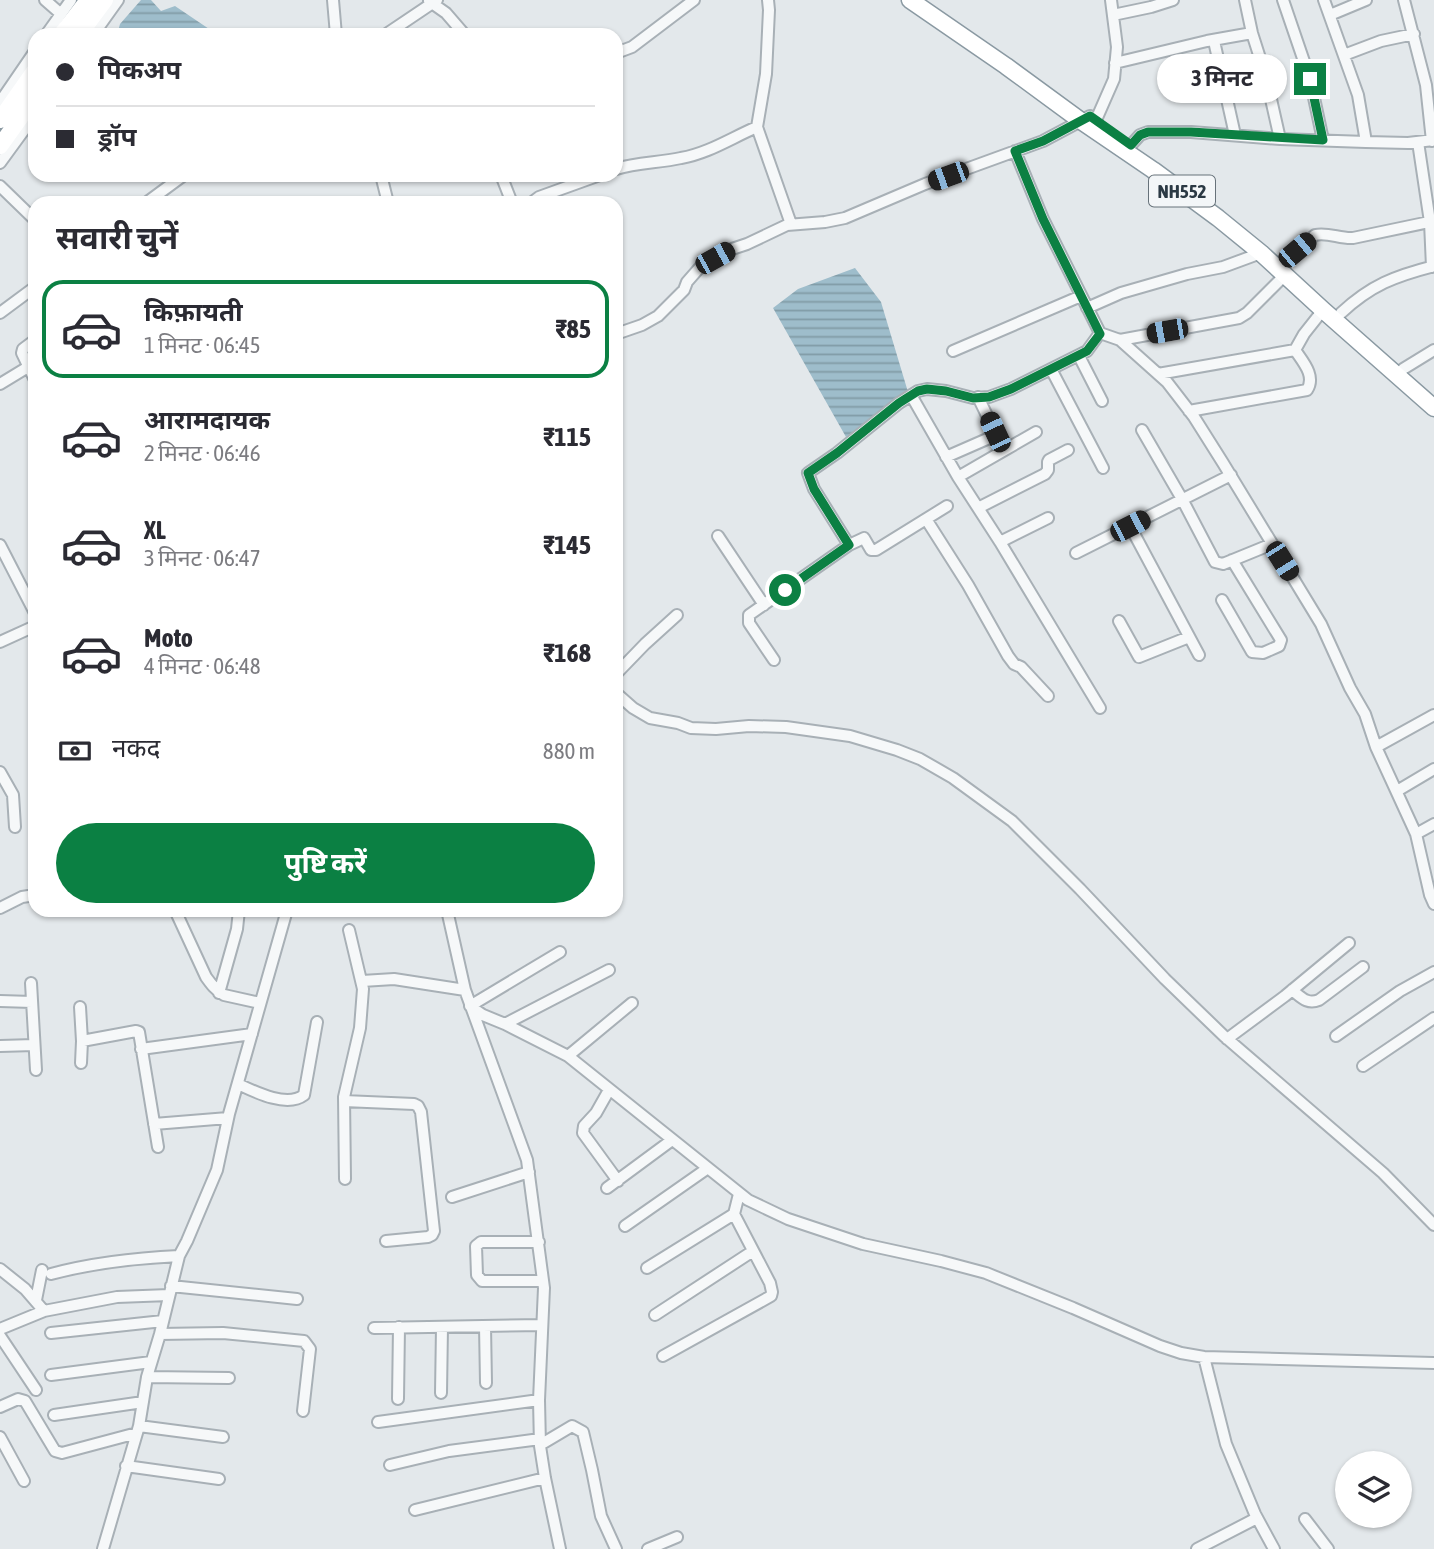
<!DOCTYPE html>
<html lang="hi">
<head>
<meta charset="utf-8">
<style>
	body { margin:0; font-family:"Asap Condensed","Noto Sans Devanagari",sans-serif; background:#f7f7f7; color:#2b2b33; height:100vh; display:flex; flex-direction:column; font-size:26px; white-space:nowrap }
	* { box-sizing:border-box; margin:0 }
	p { font-size:23px; color:#7c7c81 }
	.icon { flex:none; width:38px; height:38px; fill:none; stroke:currentColor; stroke-width:2; stroke-linecap:round; stroke-linejoin:round }
	.map { position:relative; flex:1; overflow:hidden }
	.panel { position:absolute; left:28px; top:196px; width:595px; height:721px; display:flex; flex-direction:column; background:#fff; border-radius:21px; box-shadow:0 2px 5px #0004 }
	.panel>* { flex:none }
	.guide { position:absolute; left:28px; top:28px; width:595px; height:154px; border-radius:21px; box-shadow:0 2px 5px #0004; display:grid; align-content:center; height:154px; padding:0 28px; background:#fff }
	.tools { position:absolute; left:1335px; top:1451px; display:grid; gap:14px }
	.tools a { display:grid; place-items:center; width:77px; height:77px; border-radius:50%; background:#fff; box-shadow:0 2px 5px #0004; font-size:35px }
	.end { position:absolute; width:32px; height:32px; margin:-16px; border:9px solid #0b8043; background:#fff; box-shadow:0 0 0 4px #fff }
	.from { border-radius:50% }
	.bubble { position:absolute; height:49px; border-radius:24px; background:#fff; box-shadow:0 2px 5px #0004; font-size:23px; font-weight:700; line-height:49px; text-align:center }
	.car { position:absolute; width:21px; height:42px; margin:-21px -10px; border-radius:9px; box-shadow:0 0 5px 2px #0007; background:linear-gradient(#222 24%,#8ab4d8 0 40%,#222 0 76%,#8ab4d8 0 86%,#222 0) }
	.guide b { display:flex; align-items:center; gap:24px; height:66px; font-size:26px }
	.guide b+b { border-top:2px solid #e1e1e2 }
	.guide i { width:18px; height:18px; background:#2b2b33 }
	ul { padding:0; list-style:none }
	li { display:flex; align-items:center; gap:21px; height:98px; margin:0 14px 10px; padding:0 14px; border:4px solid transparent; border-radius:21px }
	li div { flex:1 }
	li b { display:block; font-size:26px }
	li em { font-style:normal; font-weight:700 }
	li.on { border-color:#0b8043 }
	li>.icon { width:63px; height:63px; stroke-width:1.5 }
	h2 { padding:0 28px; font-size:32px; line-height:84px }
	.pay { display:flex; align-items:center; gap:18px; height:77px; padding:0 28px; font-size:26px }
	.pay p { margin-inline-start:auto }
	.cta { display:flex; gap:14px; margin-top:auto; padding:14px 28px }
	.cta a { flex:1; height:80px; border-radius:42px; background:#0b8043; color:#fff; font-size:28px; font-weight:700; line-height:80px; text-align:center }
	.map>svg:first-child { display:block }
	.water { fill:url(#water-rules) }
	.lines { fill:none; stroke-linecap:round; stroke-linejoin:round }
	.minor-casing { stroke:#a8b0b6; stroke-width:14 }
	.highway-casing { stroke:#8a99a2; stroke-width:19 }
	.minor { stroke:#f6f8f9; stroke-width:10 }
	.highway { stroke:#fff; stroke-width:16 }
	.route { stroke:#0b8043; stroke-width:9 }
	.labels { text-anchor:middle; stroke-width:5; stroke-linejoin:round; paint-order:stroke }
	.shield { fill:#f3f6f8; stroke:#67727a; stroke-width:2 }
	.shield-label { font-size:19px; font-weight:bold; fill:#2b3944 }
</style>
</head>
<body>
<div class="map">
<svg width="1434" height="1549" viewBox="0 0 1434 1549">
	<defs>
		<pattern id="water-rules" width="6" height="5" patternUnits="userSpaceOnUse" patternTransform="scale(1.75)"><rect width="6" height="5" fill="#9ebdcb"/><path d="M0 2.5h6" fill="none" stroke="#819ba6"/></pattern>
	</defs>
	<rect width="100%" height="100%" fill="#e3e8eb"/>
	<path class="water" d="M141,0h10l10,11 14,-5 43,29h-101l3,-11z
		M855,268l26,34 27,90 -62,45 -73,-129 25,-19z"/>
	<g class="lines">
		<g class="minor-casing">
			<path id="minor" d="M45,0l16,14
				M333,0l3,35
				M768,0l1,10 -3,64 -9,53 34,97
				M1245,0l7,33 14,44 14,62
				M1283,0l27,79 13,61
				M1324,0l34,95 8,47
				M1404,0l22,85 6,56
				M429,1l17,12 19,22
				M1113,15l38,-8 22,-7
				M1330,15l36,-15
				M46,35l25,-35
				M93,35l25,-35
				M385,35l52,-35
				M1214,41l21,94
				M616,53l16,-6 62,-47
				M1344,55l37,-14 33,-7
				M1115,63l92,-22 45,-8
				M0,102l35,-51
				M1096,120l18,-41 3,-32 -6,-47
				M1418,142l12,80 2,45
				M1131,145l9,-10 8,-3h43l89,7 86,3 42,1 26,-3
				M1015,151l28,68 57,114 20,7 47,42 27,35 29,46 98,161 29,64 15,26 11,33 40,87 14,61 4,9
				M0,163l35,-48
				M616,169c21,-7 43,-6 65,-11 28,-5 50,-20 76,-31
				M381,175l7,28
				M501,175l11,28
				M0,186l35,34
				M146,203l38,-28
				M531,203l8,-6 61,-22
				M1284,262l31,-27c13,-3 25,4 38,3l81,-17
				M1087,308l34,-15 66,-19 36,-7 38,-14
				M0,313l35,-26
				M1341,313c30,-28 54,-37 93,-47
				M616,334l26,-9 16,-9 26,-26 3,-8 14,-16 28,-16 18,-6 40,-19 38,-3 20,-4 80,-34 118,-43 47,-25
				M35,340l-12,9 -1,4 13,27
				M1120,340l119,-22 8,-5 38,-38
				M953,351l128,-55
				M1079,356l23,45
				M1051,369l52,99
				M1403,369l31,-19
				M1158,374l137,-24 9,-16 19,-24
				M0,384l28,-17
				M911,395l47,82 42,65 100,166
				M1189,411l118,-21c9,-14 -4,-28 -12,-40
				M1142,430l40,69 33,63 8,2 49,-20
				M946,457l48,-21 1,-4 -17,-35
				M958,477l78,-45
				M947,506l-71,44h-5l-7,-12 -15,7 -35,-56 -6,-16 29,-20 62,-50 19,-12 9,-2 19,2 27,7 16,-1 22,-8 76,-38 13,-18
				M978,508l67,-34 3,-4v-8l1,-2 19,-10
				M926,519l42,66 40,71 6,8 7,3 27,29
				M1130,526l69,129
				M718,536l46,69
				M1000,542l48,-24
				M0,545l35,68
				M1076,553l155,-78
				M1222,600l30,52 11,1 16,-7 2,-6 -49,-80
				M1119,621l20,36 50,-20
				M0,642l35,-16
				M774,660l-25,-37v-8l100,-70
				M616,674l29,-30 32,-29
				M616,693l17,15 17,10 28,5 13,5 25,1 33,-3 37,1 64,9 47,14 23,9 33,19 59,43 68,68 85,90 59,57 159,137 51,52
				M1376,747l58,-32
				M0,772l13,23 2,32
				M1397,791l37,-22
				M1416,834l18,-10
				M0,908l22,-11 13,-2
				M175,910l31,67c5,7 10,14 18,18l36,8
				M447,910l18,80 62,170 17,128 -5,112 1,46 5,32 15,71
				M560,952l-90,54 13,9 22,9 63,32 180,144 40,19 75,25 78,17 45,12 87,35 87,38 21,7 23,4 230,6
				M362,981l32,-2 71,11
				M31,983l5,87
				M1292,990c9,7 15,15 27,10l44,-33
				M219,993l18,-64 2,-19
				M0,1001l32,1
				M80,1007l2,34 -1,22
				M505,1024l104,-54
				M1336,1036l64,-45 34,-19
				M1227,1039l58,-43 64,-53
				M82,1041l54,-10 3,1 19,115
				M0,1046l34,-1
				M141,1049l111,-15
				M568,1056l64,-53
				M1363,1066l71,-48
				M238,1084c17,8 49,24 66,11l13,-73
				M609,1090l-13,23 -12,13 -1,7 35,48
				M344,1101l70,3 4,2 3,6 13,119 -2,4 -4,2 -42,4
				M154,1124l74,-6
				M345,1179l-1,-82 16,-69 3,-39 -14,-59
				M607,1188l65,-48
				M452,1197l77,-25
				M625,1226l83,-58
				M539,1242h-58l-5,4 1,29 5,6h61
				M647,1268l87,-54 5,-20
				M0,1269l25,20 19,22
				M51,1274c41,-11 85,-16 128,-18
				M171,1286l126,13
				M36,1300l6,-30
				M655,1315l98,-64
				M485,1326l1,57
				M374,1328l168,-3
				M0,1329l44,-18 73,-14 52,-2
				M51,1333l112,-12
				M160,1334l63,-1 81,8 6,8 -7,62
				M0,1336l36,54
				M663,1356l108,-60 1,-4 -2,-9 -36,-69
				M1204,1357l22,87 29,70 19,35
				M51,1375l100,-13
				M147,1377l82,1
				M441,1393l1,-66
				M398,1399l1,-72
				M0,1407l18,-8 7,2 30,50 7,2 75,-20
				M54,1415l89,-13
				M378,1422l161,-22
				M139,1426l84,11
				M0,1437l24,44
				M540,1445l32,-19 11,6 9,38 9,46 15,33
				M390,1465l59,-14 91,-12
				M126,1466l93,13
				M415,1510l130,-32
				M1305,1519l23,30
				M103,1549l36,-123 8,-49 13,-43 19,-78 8,-15 30,-71 12,-56 58,-204
				M648,1549l29,-12
				M1197,1549l60,-31"/>
		</g>
		<g class="highway-casing">
			<path id="highway" d="M910,0l96,66 75,55 72,49 65,48 43,35 62,57 111,98
				M61,35l27,-35
				M79,35l26,-35
				M0,120l35,-50
				M0,146l35,-49"/>
		</g>
		<use href="#minor" class="minor"/>
		<use href="#highway" class="highway"/>
	</g>
	<g class="lines">
		<path class="route" d="M785,590l64,-45 -35,-56 -6,-16 29,-20 62,-50 19,-12 9,-2 19,2 27,7 16,-1 22,-8 76,-38 13,-17 -57,-115 -28,-68 28,-10 47,-25 41,29 9,-10 8,-3h43l132,8 -13,-61"/>
	</g>
	<g class="labels">
		<rect class="shield" x="1149" y="175.5" width="66" height="31" rx="5"/>
		<g class="shield-label">
			<text x="1182" y="198">NH552</text>
		</g>
	</g>
</svg>
<div class="tools">
<a><svg class="icon" aria-label="layers" viewBox="0 0 24 24"><path d="M12 4l9 5-9 5-9-5zM3 14l9 5 9-5"/></svg></a>
</div>
<i class="end from" style="left:785px;top:590px"></i>
<i class="end" style="left:1310px;top:79px"></i>
<div class="bubble" style="left:1157px;top:54px;width:130px">3 मिनट</div>
<i class="car" style="left:948px;top:176px;rotate:250deg"></i>
<i class="car" style="left:1297px;top:250px;rotate:50deg"></i>
<i class="car" style="left:715px;top:258px;rotate:61deg"></i>
<i class="car" style="left:1167px;top:331px;rotate:260deg"></i>
<i class="car" style="left:995px;top:432px;rotate:335deg"></i>
<i class="car" style="left:1130px;top:526px;rotate:63deg"></i>
<i class="car" style="left:1282px;top:561px;rotate:148deg"></i>
<div class="guide">
<b><i class="from"></i>पिकअप</b>
<b><i></i>ड्रॉप</b>
</div>
<section class="panel">
<h2>सवारी चुनें</h2>
<ul>
<li class="on"><svg class="icon" aria-label="car" viewBox="0 0 24 24"><path d="M5 17H2v-5l4-1 3-4h7l3 4 3 1v5h-3M9 17h6M6 11h13"/><circle cx="7" cy="17" r="2"/><circle cx="17" cy="17" r="2"/></svg><div><b>किफ़ायती</b><p>1 मिनट · 06:45</p></div><em>₹85</em></li>
<li><svg class="icon" aria-label="car" viewBox="0 0 24 24"><path d="M5 17H2v-5l4-1 3-4h7l3 4 3 1v5h-3M9 17h6M6 11h13"/><circle cx="7" cy="17" r="2"/><circle cx="17" cy="17" r="2"/></svg><div><b>आरामदायक</b><p>2 मिनट · 06:46</p></div><em>₹115</em></li>
<li><svg class="icon" aria-label="car" viewBox="0 0 24 24"><path d="M5 17H2v-5l4-1 3-4h7l3 4 3 1v5h-3M9 17h6M6 11h13"/><circle cx="7" cy="17" r="2"/><circle cx="17" cy="17" r="2"/></svg><div><b>XL</b><p>3 मिनट · 06:47</p></div><em>₹145</em></li>
<li><svg class="icon" aria-label="car" viewBox="0 0 24 24"><path d="M5 17H2v-5l4-1 3-4h7l3 4 3 1v5h-3M9 17h6M6 11h13"/><circle cx="7" cy="17" r="2"/><circle cx="17" cy="17" r="2"/></svg><div><b>Moto</b><p>4 मिनट · 06:48</p></div><em>₹168</em></li>
</ul>
<div class="pay"><svg class="icon" aria-label="cash" viewBox="0 0 24 24"><path d="M3 7h18v10H3z"/><circle cx="12" cy="12" r="2"/></svg>नकद<p>880 m</p></div>
<div class="cta"><a>पुष्टि करें</a></div>
</section>
</div>
</body>
</html>
